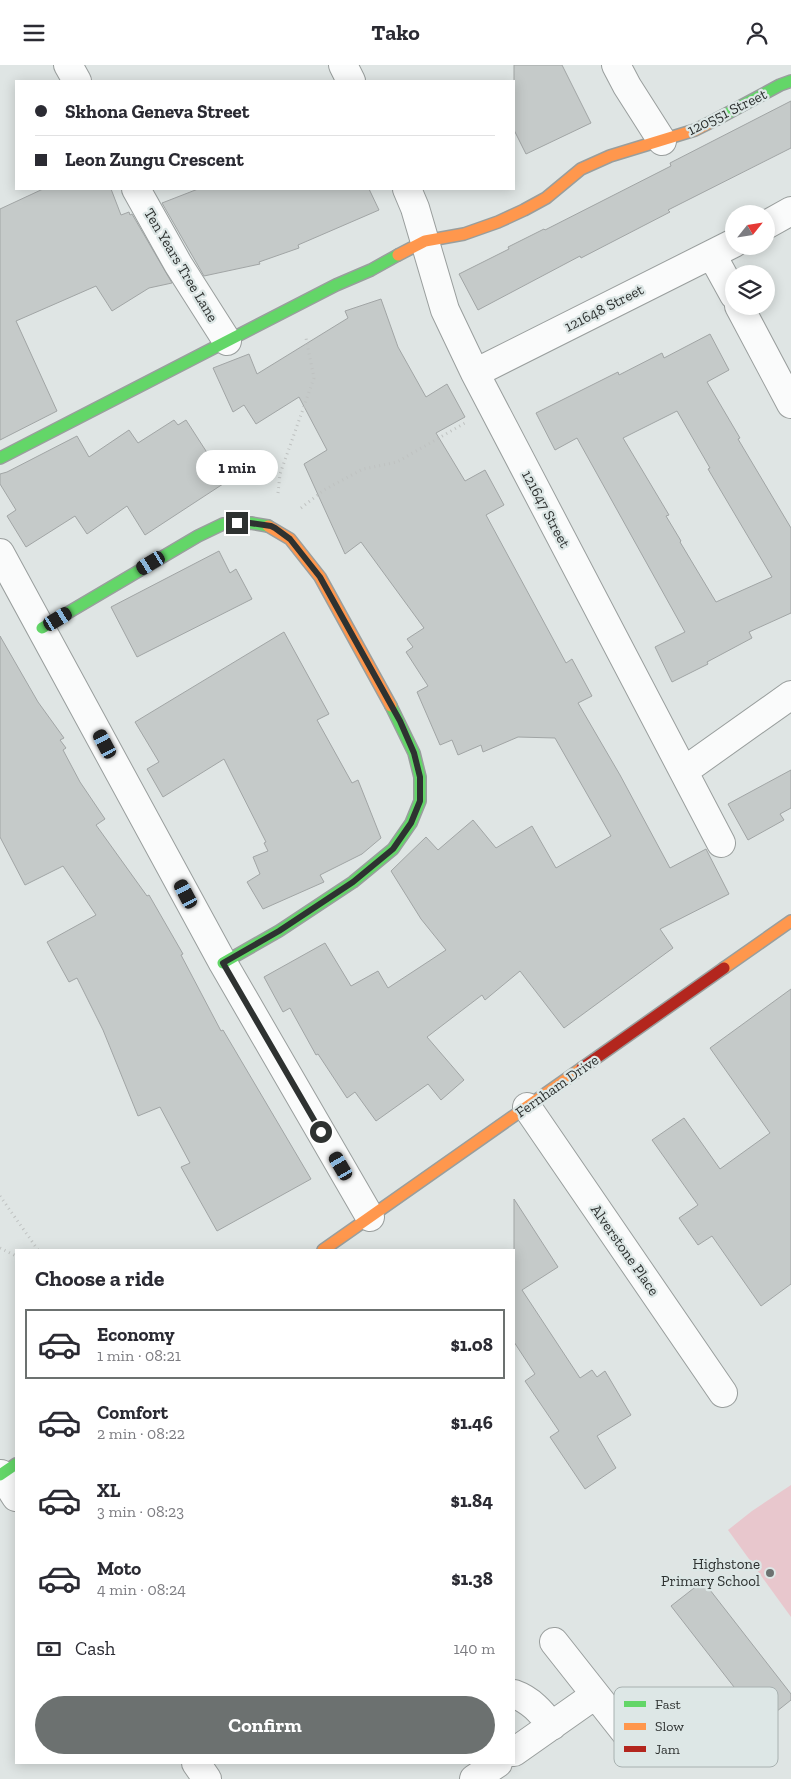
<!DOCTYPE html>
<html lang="en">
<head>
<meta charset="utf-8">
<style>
	body { margin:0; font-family:"Zilla Slab",serif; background:#f7f7f7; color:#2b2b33; height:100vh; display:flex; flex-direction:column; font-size:19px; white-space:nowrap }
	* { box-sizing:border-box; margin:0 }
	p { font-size:16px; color:#7c7c81 }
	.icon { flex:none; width:28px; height:28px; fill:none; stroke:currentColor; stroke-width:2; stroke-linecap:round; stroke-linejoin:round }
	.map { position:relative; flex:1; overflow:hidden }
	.side { position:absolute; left:15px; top:1184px; width:500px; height:515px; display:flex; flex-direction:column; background:#fff; border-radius:0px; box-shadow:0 2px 12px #0003 }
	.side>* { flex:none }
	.guide { position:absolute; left:15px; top:15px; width:500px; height:110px; border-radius:0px; box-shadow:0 2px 12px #0003; display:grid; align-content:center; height:110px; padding:0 20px; background:#fff }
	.needle { width:32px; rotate:60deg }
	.fabs { position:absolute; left:725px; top:140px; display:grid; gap:10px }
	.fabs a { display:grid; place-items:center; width:50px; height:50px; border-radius:50%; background:#fff; box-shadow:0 2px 12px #0003; font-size:25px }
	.end { position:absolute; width:22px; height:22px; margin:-11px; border:6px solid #2e3231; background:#fff; box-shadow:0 0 0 2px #fff }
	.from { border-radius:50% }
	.bubble { position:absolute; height:35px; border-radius:18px; background:#fff; box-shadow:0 2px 12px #0003; font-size:16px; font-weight:700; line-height:35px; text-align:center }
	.car { position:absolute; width:15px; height:30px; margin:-15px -8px; border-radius:6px; box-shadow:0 0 4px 1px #0007; background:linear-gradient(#222 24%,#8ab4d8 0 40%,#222 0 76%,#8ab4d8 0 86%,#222 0) }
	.guide b { display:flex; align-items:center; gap:18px; height:48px; font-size:19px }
	.guide b+b { border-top:1px solid #e1e1e2 }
	.guide i { width:12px; height:12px; background:#2b2b33 }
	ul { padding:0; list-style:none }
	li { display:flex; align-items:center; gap:15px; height:70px; margin:0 10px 8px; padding:0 10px; border:2px solid transparent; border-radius:0px }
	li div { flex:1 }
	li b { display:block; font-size:19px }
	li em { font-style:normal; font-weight:700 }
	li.selected { border-color:#6c7170 }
	li>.icon { width:45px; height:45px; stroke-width:1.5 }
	h2 { padding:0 20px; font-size:22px; line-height:60px }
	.pay { display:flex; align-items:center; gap:12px; height:55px; padding:0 20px; font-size:19px }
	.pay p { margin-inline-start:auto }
	.action { display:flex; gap:10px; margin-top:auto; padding:10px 20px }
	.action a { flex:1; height:58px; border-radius:30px; background:#6c7170; color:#fff; font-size:20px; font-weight:700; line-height:58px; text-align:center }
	header { display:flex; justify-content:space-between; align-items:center; height:65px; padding:0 20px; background:#fff; font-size:22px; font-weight:700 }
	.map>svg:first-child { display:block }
	.green { fill:#e8c7cd }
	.building { fill:#c5cac9; stroke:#a1a5a5; fill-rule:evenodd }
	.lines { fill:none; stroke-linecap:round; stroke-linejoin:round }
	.street-casing { stroke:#999e9d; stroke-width:30 }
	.fast-casing { stroke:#999e9d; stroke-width:14 }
	.slow-casing { stroke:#999e9d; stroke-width:14 }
	.jam-casing { stroke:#999e9d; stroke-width:14 }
	.path { stroke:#bfc2c1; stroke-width:3; stroke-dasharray:1 4; stroke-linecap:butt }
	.street { stroke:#fafbfb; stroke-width:28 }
	.fast { stroke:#63d668; stroke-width:11 }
	.slow { stroke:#ff974d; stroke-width:11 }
	.jam { stroke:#b3261e; stroke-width:11 }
	.route { stroke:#2e3231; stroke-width:6 }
	.poi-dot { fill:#6c7170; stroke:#dde7e6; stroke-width:2 }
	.labels { text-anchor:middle; stroke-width:4.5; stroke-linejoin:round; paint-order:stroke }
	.street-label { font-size:15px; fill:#2e3231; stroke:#dde7e6 }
	.poi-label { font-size:15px; fill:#2e3231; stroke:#dde7e6; text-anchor:end }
	.key { fill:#dde7e6; stroke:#a8b1b0; stroke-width:1 }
	.key-label { font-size:14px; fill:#2e3231 }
</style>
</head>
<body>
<header><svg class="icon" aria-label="menu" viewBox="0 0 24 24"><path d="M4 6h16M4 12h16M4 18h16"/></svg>Tako<svg class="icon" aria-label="person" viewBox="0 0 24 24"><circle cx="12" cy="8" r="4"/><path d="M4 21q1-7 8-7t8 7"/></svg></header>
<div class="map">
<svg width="791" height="1714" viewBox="0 0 791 1714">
	<rect width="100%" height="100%" fill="#dfe5e4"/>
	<path class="green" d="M791,1420v132l-63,-87 24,-19z"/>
	<path class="building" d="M514,0h48l29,58 -65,31 -12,-24z
		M791,36v47l-123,62 2,2 -89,46 -1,-2 -102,54 -19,-36 50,-25 -1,-2 36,-18 1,1 126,-64 -1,-3z
		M43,124h68l10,26 8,-3 1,3 2,-1 40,69 -23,5 -37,23 -16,-25 -80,35 41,90 -57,29v-231z
		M198,124h171l10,21 -81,35 1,3 -40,14 1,2 -56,12 -42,-73z
		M381,234l17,48 28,50 21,-13 18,33 -29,16 29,48 20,-11 19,35 -18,10 80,148 6,-4 20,37 -14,7 42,72 50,93 36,-19 23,45 -69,35 13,19 -109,80 -44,-57 -35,29 -3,-5 -55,42 37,43 -23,20 -13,-16 -52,37 -21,-29 -8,6 -29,-44 -2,1 -26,-47 -7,4 -19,-35 61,-34 26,43 27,-15 10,17 58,-38 -25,-31 -30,-48 35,-34 12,13 35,-30 23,28 36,-22 24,42 55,-32 -56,-98 -37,-1 -35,15 -2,-7 -23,10 -6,-15 -12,5 -23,-53 11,-6 -22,-34 7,-5 -6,-8 17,-11 -63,-86 -16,12 -41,-90 23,-14 -28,-53 -43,27 -12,-19 -11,7 -20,-44 36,-14 8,20 91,-56 -3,-7z
		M710,269l19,36 -22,12 33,56 -2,1 53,89v85l-42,19 3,6 -45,24 1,2 -36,18 -17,-35 30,-15 -108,-194 -22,12 -19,-37 82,-41 1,3 43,-22 2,5zM677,346l33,57 -2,1 64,108 -56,25 -36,-60 1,-1 -15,-25 3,-1 -46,-77z
		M174,355l4,5 8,-5 40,62 -81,53 -18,-29 -40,28 -12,-18 -49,31 -19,-31 9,-6 -16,-26v-10l7,-2 70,-36 12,21 40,-27 9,13z
		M219,486l11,22 6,-4 16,30 -115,58 -26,-50z
		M284,567l45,82 -12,6 35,63 6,-3 23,58 -19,16 -42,21 4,7 -61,27 -16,-27 13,-8 -7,-17 15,-6 -4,-8 2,-1 -42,-83 -61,38 -16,-28 12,-7 -24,-40z
		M0,571l38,66 26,36 -4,2 6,8 -3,2 17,32 25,37 -9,6 51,71 2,-1 34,59 -2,1 40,76 2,-1 88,149 -94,52 -36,-64 9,-4 -30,-56 -22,9 -35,-86 -26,-52 -8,4 -22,-40 49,-27 -33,-49 -38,19 -25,-48z
		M791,705v38l-11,6 4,6 -36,20 -20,-36z
		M791,924v295l-30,22 -49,-70 -14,9 -19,-27 19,-13 -46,-65 32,-22 36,51 50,-36 -60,-85z
		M514,1134l44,68 -36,23 58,88 12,-8 5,7 8,-6 26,44 -34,21 19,32 -31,21 -35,-52 9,-6 -34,-50 10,-7 -21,-32z
		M703,1516l88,113v6l-29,23 -91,-117z"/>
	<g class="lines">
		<g class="street-casing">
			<path id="street" d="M68,0l9,16
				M343,0l8,16
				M616,0l11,21 35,55
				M136,124l42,75 49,77
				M407,124l8,19 30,102 30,63 246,470
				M766,160l25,-14
				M712,190l22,40
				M739,241l52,98
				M475,308l259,-130
				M0,488l223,410 147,254
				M684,706l107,-76
				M527,1042l196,286
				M1,1409l15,23
				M554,1577l86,109
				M514,1629c17,6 27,18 38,32
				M514,1687l81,-57
				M196,1698l11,16
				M474,1714l24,-16"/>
		</g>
		<g class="fast-casing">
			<path id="fast" d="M717,54l63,-34 11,-4
				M0,393l336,-173 35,-15 27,-15
				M42,563l156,-92 25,-12 28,-1 17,3
				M223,898l56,-32 74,-49 40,-33 18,-26 9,-22v-24l-6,-24 -23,-47
				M0,1410l16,-11"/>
		</g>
		<g class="slow-casing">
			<path id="slow" d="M398,190l27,-14 39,-7 34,-12 26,-12 22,-12 35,-29 29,-13 85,-26 22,-11
				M268,461l22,13 30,38 71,129
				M724,903l67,-47
				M323,1185l259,-182"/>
		</g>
		<g class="jam-casing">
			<path id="jam" d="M582,1003l142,-100"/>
		</g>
		<path class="path" d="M278,428l2,-19 34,-96 -8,-40
			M301,443l23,-18 39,-21 34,-7 68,-39
			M0,1131l38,54
			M0,1183l16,8"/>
		<use href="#street" class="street"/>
		<use href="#fast" class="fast"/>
		<use href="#slow" class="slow"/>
		<use href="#jam" class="jam"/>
	</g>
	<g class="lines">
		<path class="route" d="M237,458h13l21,3 4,2 15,11 30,38 80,144 14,32 6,24v24l-9,22 -18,26 -40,33 -74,49 -56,32 98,169"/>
	</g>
	<circle class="poi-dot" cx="770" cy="1508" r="5"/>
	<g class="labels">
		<g class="street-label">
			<text transform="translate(727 47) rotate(-26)" y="5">120551 Street</text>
			<text transform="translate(181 200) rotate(59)" y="5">Ten Years Tree Lane</text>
			<text transform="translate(604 243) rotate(-27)" y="5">121648 Street</text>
			<text transform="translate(546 444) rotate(62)" y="5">121647 Street</text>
			<text transform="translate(557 1021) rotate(-35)" y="5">Fernham Drive</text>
			<text transform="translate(625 1185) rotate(55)" y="5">Alverstone Place</text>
		</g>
		<g class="poi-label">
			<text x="760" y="1504">Highstone<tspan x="760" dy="17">Primary School</tspan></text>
		</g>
	</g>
	<rect x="614" y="1622" width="164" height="80" rx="8" class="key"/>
	<rect x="624" y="1636" width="22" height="6" fill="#63d668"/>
	<rect x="624" y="1658" width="22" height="7" fill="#ff974d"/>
	<rect x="624" y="1681" width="22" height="6" fill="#b3261e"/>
	<g class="key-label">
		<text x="655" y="1644">Fast</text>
		<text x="655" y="1666">Slow</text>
		<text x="655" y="1689">Jam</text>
	</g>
</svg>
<div class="fabs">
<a><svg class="needle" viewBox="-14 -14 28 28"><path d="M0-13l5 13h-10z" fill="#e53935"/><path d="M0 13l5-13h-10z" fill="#7c7c81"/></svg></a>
<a><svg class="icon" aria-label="layers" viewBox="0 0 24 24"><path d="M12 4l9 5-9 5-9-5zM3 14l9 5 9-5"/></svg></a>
</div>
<i class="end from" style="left:321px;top:1067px"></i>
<i class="end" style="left:237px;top:458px"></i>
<div class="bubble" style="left:196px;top:385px;width:82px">1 min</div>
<i class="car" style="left:151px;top:498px;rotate:239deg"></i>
<i class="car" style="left:58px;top:554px;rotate:59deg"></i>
<i class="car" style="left:105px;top:679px;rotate:332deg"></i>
<i class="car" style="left:186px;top:829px;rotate:332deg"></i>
<i class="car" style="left:341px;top:1101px;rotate:330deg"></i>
<div class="guide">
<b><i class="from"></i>Skhona Geneva Street</b>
<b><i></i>Leon Zungu Crescent</b>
</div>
<section class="side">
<h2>Choose a ride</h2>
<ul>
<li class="selected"><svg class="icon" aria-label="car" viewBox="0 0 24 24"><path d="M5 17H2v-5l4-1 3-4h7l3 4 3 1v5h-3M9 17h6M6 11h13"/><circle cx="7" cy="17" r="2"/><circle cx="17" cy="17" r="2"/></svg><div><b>Economy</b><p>1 min · 08:21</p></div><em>$1.08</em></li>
<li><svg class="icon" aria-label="car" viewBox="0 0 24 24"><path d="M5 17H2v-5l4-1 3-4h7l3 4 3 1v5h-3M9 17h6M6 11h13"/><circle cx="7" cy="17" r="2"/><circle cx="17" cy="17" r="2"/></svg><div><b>Comfort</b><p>2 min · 08:22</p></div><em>$1.46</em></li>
<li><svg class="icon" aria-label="car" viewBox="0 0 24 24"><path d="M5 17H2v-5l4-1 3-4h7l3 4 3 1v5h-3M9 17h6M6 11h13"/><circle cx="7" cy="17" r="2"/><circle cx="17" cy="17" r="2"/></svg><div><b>XL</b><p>3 min · 08:23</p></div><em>$1.84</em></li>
<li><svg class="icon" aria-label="car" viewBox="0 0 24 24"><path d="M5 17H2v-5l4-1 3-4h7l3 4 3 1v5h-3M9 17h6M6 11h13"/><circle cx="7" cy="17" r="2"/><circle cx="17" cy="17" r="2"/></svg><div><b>Moto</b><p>4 min · 08:24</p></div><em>$1.38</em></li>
</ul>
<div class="pay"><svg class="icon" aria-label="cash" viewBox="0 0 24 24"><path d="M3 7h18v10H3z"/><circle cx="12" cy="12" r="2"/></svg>Cash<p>140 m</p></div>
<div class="action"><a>Confirm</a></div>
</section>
</div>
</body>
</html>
